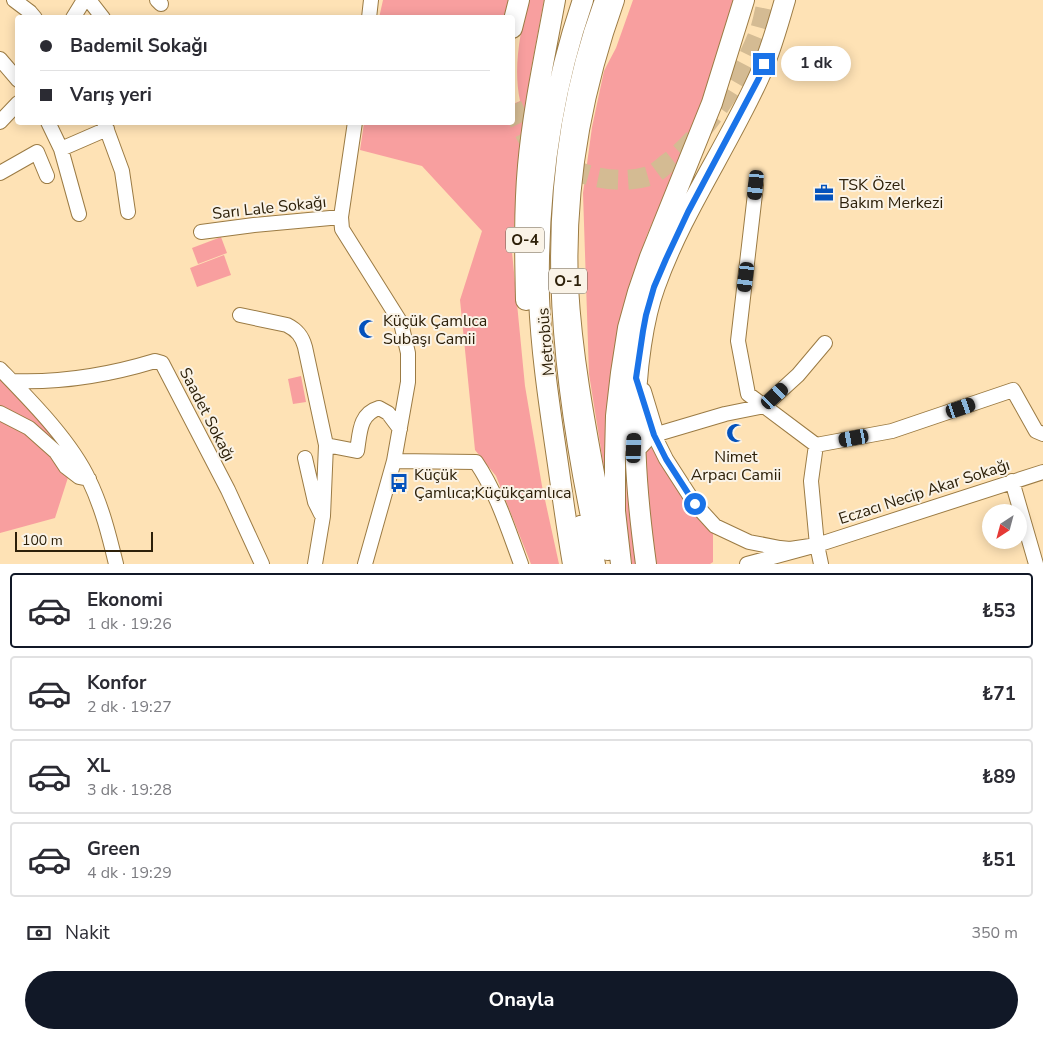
<!DOCTYPE html>
<html lang="tr">
<head>
<meta charset="utf-8">
<style>
	body { margin:0; font-family:"Nunito Sans",sans-serif; background:#f2f2f3; color:#2b2b33; height:100vh; display:flex; flex-direction:column; font-size:19px; white-space:nowrap }
	* { box-sizing:border-box; margin:0 }
	p { font-size:16px; color:#7c7c81 }
	.icon { flex:none; width:28px; height:28px; fill:none; stroke:currentColor; stroke-width:2; stroke-linecap:round; stroke-linejoin:round }
	.map { position:relative; height:564px; overflow:hidden }
	.drawer { display:flex; flex-direction:column; background:#fff; flex:1 }
	.drawer>* { flex:none }
	.top-card { position:absolute; left:15px; top:15px; width:500px; height:110px; border-radius:5px; box-shadow:0 2px 12px #0003; display:grid; align-content:center; height:110px; padding:0 25px; background:#fff }
	.needle { width:32px; rotate:216deg }
	.controls { position:absolute; left:982px; top:504px; display:grid; gap:10px }
	.controls a { display:grid; place-items:center; width:45px; height:45px; border-radius:50%; background:#fff; box-shadow:0 2px 12px #0003; font-size:25px }
	.scale { position:absolute; left:15px; bottom:12px; width:138px; box-sizing:border-box; padding-left:5px; border:2px solid #2d2009; border-top:0; font-size:14px; line-height:18px; white-space:nowrap; color:#2d2009; -webkit-text-stroke:4px #faf3e7; paint-order:stroke }
	.end { position:absolute; width:22px; height:22px; margin:-11px; border:6px solid #1a73e8; background:#fff; box-shadow:0 0 0 2px #fff }
	.from { border-radius:50% }
	.bubble { position:absolute; height:35px; border-radius:18px; background:#fff; box-shadow:0 2px 12px #0003; font-size:16px; font-weight:700; line-height:35px; text-align:center }
	.car { position:absolute; width:15px; height:30px; margin:-15px -8px; border-radius:6px; box-shadow:0 0 4px 1px #0007; background:linear-gradient(#222 24%,#8ab4d8 0 40%,#222 0 76%,#8ab4d8 0 86%,#222 0) }
	.top-card b { display:flex; align-items:center; gap:18px; height:48px; font-size:19px }
	.top-card b+b { border-top:1px solid #e1e1e2 }
	.top-card i { width:12px; height:12px; background:#2b2b33 }
	ul { padding:9px 0 0; list-style:none }
	li { display:flex; align-items:center; gap:15px; height:75px; margin:0 10px 8px; padding:0 15px; border:2px solid #e1e1e2; border-radius:5px }
	li div { flex:1 }
	li b { display:block; font-size:19px }
	li em { font-style:normal; font-weight:700 }
	li.current { border-color:#111827 }
	li>.icon { width:45px; height:45px; stroke-width:1.5 }
	.pay { display:flex; align-items:center; gap:12px; height:55px; padding:0 25px; font-size:19px }
	.pay p { margin-inline-start:auto }
	.cta { display:flex; gap:10px; margin-top:auto; padding:10px 25px }
	.cta a { flex:1; height:58px; border-radius:30px; background:#111827; color:#fff; font-size:20px; font-weight:700; line-height:58px; text-align:center }
	.map>svg:first-child { display:block }
	.green { fill:#f89f9f }
	.lines { fill:none; stroke-linecap:round; stroke-linejoin:round }
	.highway-tunnel { stroke:#d4bb93; stroke-width:20; stroke-dasharray:20 10; stroke-linecap:butt }
	.minor-casing { stroke:#9b7b44; stroke-width:16 }
	.highway-casing { stroke:#9b7b44; stroke-width:22 }
	.minor { stroke:#fff; stroke-width:14 }
	.highway { stroke:#fff; stroke-width:20 }
	.route { stroke:#1a73e8; stroke-width:6 }
	.labels { text-anchor:middle; stroke-width:4; stroke-linejoin:round; paint-order:stroke }
	.shield { fill:#faf3e7; stroke:#6a5f4c; stroke-width:1 }
	.shield-label { font-size:15px; font-weight:bold; fill:#2d2009 }
	.poi-label { font-size:16px; fill:#2d2009; stroke:#faf3e7; text-anchor:start }
	.street-label { font-size:16px; fill:#2d2009; stroke:#faf3e7 }
</style>
</head>
<body>
<div class="map">
<svg width="1043" height="564" viewBox="0 0 1043 564">
	<rect width="100%" height="100%" fill="#fee2b5"/>
	<path class="green" d="M383,0h128l-3,17 -129,1z
		M528,0h16l-14,75 -12,101 -6,76 13,134 17,100 17,78h-28l-35,-88 -21,-26 -15,-150 22,-69 -60,-65 -62,-16 4,-27 148,-1 1,-18 7,-3c-7,-33 0,-68 8,-101z
		M633,0h104l-32,95 -39,97 -19,43 -15,45 -25,207 -18,-113 -6,-181 9,-66 12,-56 3,-6 9,-17z
		M221,237l6,16 -29,11 -6,-16z
		M224,255l7,20 -34,12 -7,-19z
		M0,374l26,28 47,60 -18,56 -55,15z
		M301,376l5,26 -13,2 -5,-25z
		M627,418l14,146h-9l-6,-41z
		M650,446l63,73v43l-3,2h-59l-9,-111z"/>
	<g class="lines">
		<path class="highway-tunnel" d="M512,105c6,14 17,41 28,49 10,8 27,13 39,18 22,8 47,11 70,4 6,-2 11,-7 16,-11 40,-28 78,-90 95,-135 3,-10 5,-20 7,-30"/>
		<g class="minor-casing">
			<path id="minor" d="M14,0l16,12 5,6
				M89,0l14,18
				M157,0l4,4
				M73,18l11,-18
				M369,18l2,-18
				M0,59l18,21
				M0,122l18,-19
				M48,122l13,27 18,65
				M104,122l18,49 6,41
				M355,122l-14,95 1,12 59,94 7,30v29l-14,79 -29,103
				M61,149l46,-20
				M0,173l37,-21 10,24
				M756,185l-18,156 10,53 68,51 76,-14 121,-41 23,41 7,3
				M201,232l53,-7 87,-8
				M240,315l47,10c10,5 15,11 18,22l21,98 -3,71 -8,48
				M0,369c30,31 71,72 89,111 13,27 20,55 27,84
				M12,381c48,2 97,-6 143,-20l7,2 66,127 34,74
				M764,406l-39,8 -71,21 12,24 29,45 20,22 34,16 31,6 10,1 27,-4
				M764,406l34,-31 27,-32
				M0,413l29,15 27,24 10,15 13,10 10,2
				M326,445l31,6c3,-18 2,-37 22,-43l9,5 12,16
				M816,445l-5,36 6,64 4,19
				M305,458l10,44 6,12
				M394,461l82,1c21,31 32,67 45,102
				M1012,481l24,83
				M580,523l7,41
				M598,564c-42,-188 -65,-379 4,-564
				M747,564l70,-19 226,-73"/>
		</g>
		<g class="highway-casing">
			<path id="highway" d="M512,28l7,-28
				M526,300c-1,-44 -2,-89 2,-134 5,-56 17,-111 27,-166
				M635,449l12,-13 7,-1 -13,-43
				M608,550c-15,-87 -35,-174 -40,-263 -4,-98 13,-195 46,-287
				M573,564c-7,-40 -12,-80 -18,-120 -7,-48 -14,-97 -16,-146 -2,-102 11,-202 44,-298
				M621,564l-6,-53v-55l1,-40 5,-43 7,-45 10,-36 12,-35 62,-154 32,-103
				M646,564c-10,-73 -16,-146 -5,-219 3,-20 7,-40 14,-59 26,-73 71,-137 103,-207 12,-25 19,-52 27,-79"/>
		</g>
		<use href="#minor" class="minor"/>
		<use href="#highway" class="highway"/>
	</g>
	<g class="lines">
		<path class="route" d="M695,504l-29,-45 -12,-24 -18,-57 7,-47 3,-16 8,-28 12,-28 22,-47 71,-134 5,-14"/>
	</g>
	<defs>
		<g id="office-bare" transform="scale(1.5)"><path d="M-6-3h4V-5.5h4V-3h4V5H-6ZM-1-4.5V-3h2v-1.5ZM-6 0V1H6V0Z" fill="#0452bc" stroke="#faf3e7" stroke-width="2.5" paint-order="stroke"/></g>
		<g id="mosque-bare" transform="scale(1.5)"><path d="M3.5-4.9A6 6 0 1 0 3.5 4.9A5 5 0 1 1 3.5-4.9Z" fill="#0452bc" stroke="#faf3e7" stroke-width="2.5" paint-order="stroke"/></g>
		<g id="bus-bare" transform="scale(1.5)"><path d="M-5-6H5V4H4V6H2V4H-2V6H-4V4H-5ZM-3.5-4V0h7V-4ZM-3.5 1.2v1.5H-2V1.2ZM2 1.2v1.5H3.5V1.2Z" fill="#0452bc" stroke="#faf3e7" stroke-width="2.5" paint-order="stroke"/></g>
	</defs>
	<g fill-rule="evenodd">
		<use href="#office-bare" x="824" y="193"/>
		<use href="#mosque-bare" x="368" y="329"/>
		<use href="#mosque-bare" x="736" y="433"/>
		<use href="#bus-bare" x="399" y="483"/>
	</g>
	<g class="labels">
		<g class="shield">
			<rect x="506" y="227.5" width="38" height="25" rx="4"/>
			<rect x="549" y="268.5" width="38" height="25" rx="4"/>
		</g>
		<g class="shield-label">
			<text x="525" y="245">O-4</text>
			<text x="568" y="286">O-1</text>
		</g>
		<g class="poi-label">
			<text x="839" y="190">TSK Özel<tspan x="839" dy="18">Bakım Merkezi</tspan></text>
			<text x="383" y="326">Küçük Çamlıca<tspan x="383" dy="18">Subaşı Camii</tspan></text>
			<text x="736" y="462" text-anchor="middle">Nimet<tspan x="736" dy="18">Arpacı Camii</tspan></text>
			<text x="414" y="480">Küçük<tspan x="414" dy="18">Çamlıca;Küçükçamlıca</tspan></text>
		</g>
		<g class="street-label">
			<text transform="translate(269 207) rotate(-6)" y="6">Sarı Lale Sokağı</text>
			<text transform="translate(545 342) rotate(-95)" y="6">Metrobüs</text>
			<text transform="translate(208 414) rotate(63)" y="6">Saadet Sokağı</text>
			<text transform="translate(924 491) rotate(-18)" y="6">Eczacı Necip Akar Sokağı</text>
		</g>
	</g>
</svg>
<div class="controls">
<a><svg class="needle" viewBox="-14 -14 28 28"><path d="M0-13l5 13h-10z" fill="#e53935"/><path d="M0 13l5-13h-10z" fill="#7c7c81"/></svg></a>
</div>
<div class="scale">100 m</div>
<i class="end from" style="left:695px;top:504px"></i>
<i class="end" style="left:764px;top:64px"></i>
<div class="bubble" style="left:781px;top:46px;width:70px">1 dk</div>
<i class="car" style="left:756px;top:185px;rotate:186deg"></i>
<i class="car" style="left:746px;top:277px;rotate:187deg"></i>
<i class="car" style="left:775px;top:396px;rotate:47deg"></i>
<i class="car" style="left:961px;top:408px;rotate:71deg"></i>
<i class="car" style="left:854px;top:438px;rotate:260deg"></i>
<i class="car" style="left:634px;top:448px;rotate:2deg"></i>
<div class="top-card">
<b><i class="from"></i>Bademil Sokağı</b>
<b><i></i>Varış yeri</b>
</div>
</div>
<section class="drawer">
<ul>
<li class="current"><svg class="icon" aria-label="car" viewBox="0 0 24 24"><path d="M5 17H2v-5l4-1 3-4h7l3 4 3 1v5h-3M9 17h6M6 11h13"/><circle cx="7" cy="17" r="2"/><circle cx="17" cy="17" r="2"/></svg><div><b>Ekonomi</b><p>1 dk · 19:26</p></div><em>₺53</em></li>
<li><svg class="icon" aria-label="car" viewBox="0 0 24 24"><path d="M5 17H2v-5l4-1 3-4h7l3 4 3 1v5h-3M9 17h6M6 11h13"/><circle cx="7" cy="17" r="2"/><circle cx="17" cy="17" r="2"/></svg><div><b>Konfor</b><p>2 dk · 19:27</p></div><em>₺71</em></li>
<li><svg class="icon" aria-label="car" viewBox="0 0 24 24"><path d="M5 17H2v-5l4-1 3-4h7l3 4 3 1v5h-3M9 17h6M6 11h13"/><circle cx="7" cy="17" r="2"/><circle cx="17" cy="17" r="2"/></svg><div><b>XL</b><p>3 dk · 19:28</p></div><em>₺89</em></li>
<li><svg class="icon" aria-label="car" viewBox="0 0 24 24"><path d="M5 17H2v-5l4-1 3-4h7l3 4 3 1v5h-3M9 17h6M6 11h13"/><circle cx="7" cy="17" r="2"/><circle cx="17" cy="17" r="2"/></svg><div><b>Green</b><p>4 dk · 19:29</p></div><em>₺51</em></li>
</ul>
<div class="pay"><svg class="icon" aria-label="cash" viewBox="0 0 24 24"><path d="M3 7h18v10H3z"/><circle cx="12" cy="12" r="2"/></svg>Nakit<p>350 m</p></div>
<div class="cta"><a>Onayla</a></div>
</section>
</body>
</html>
